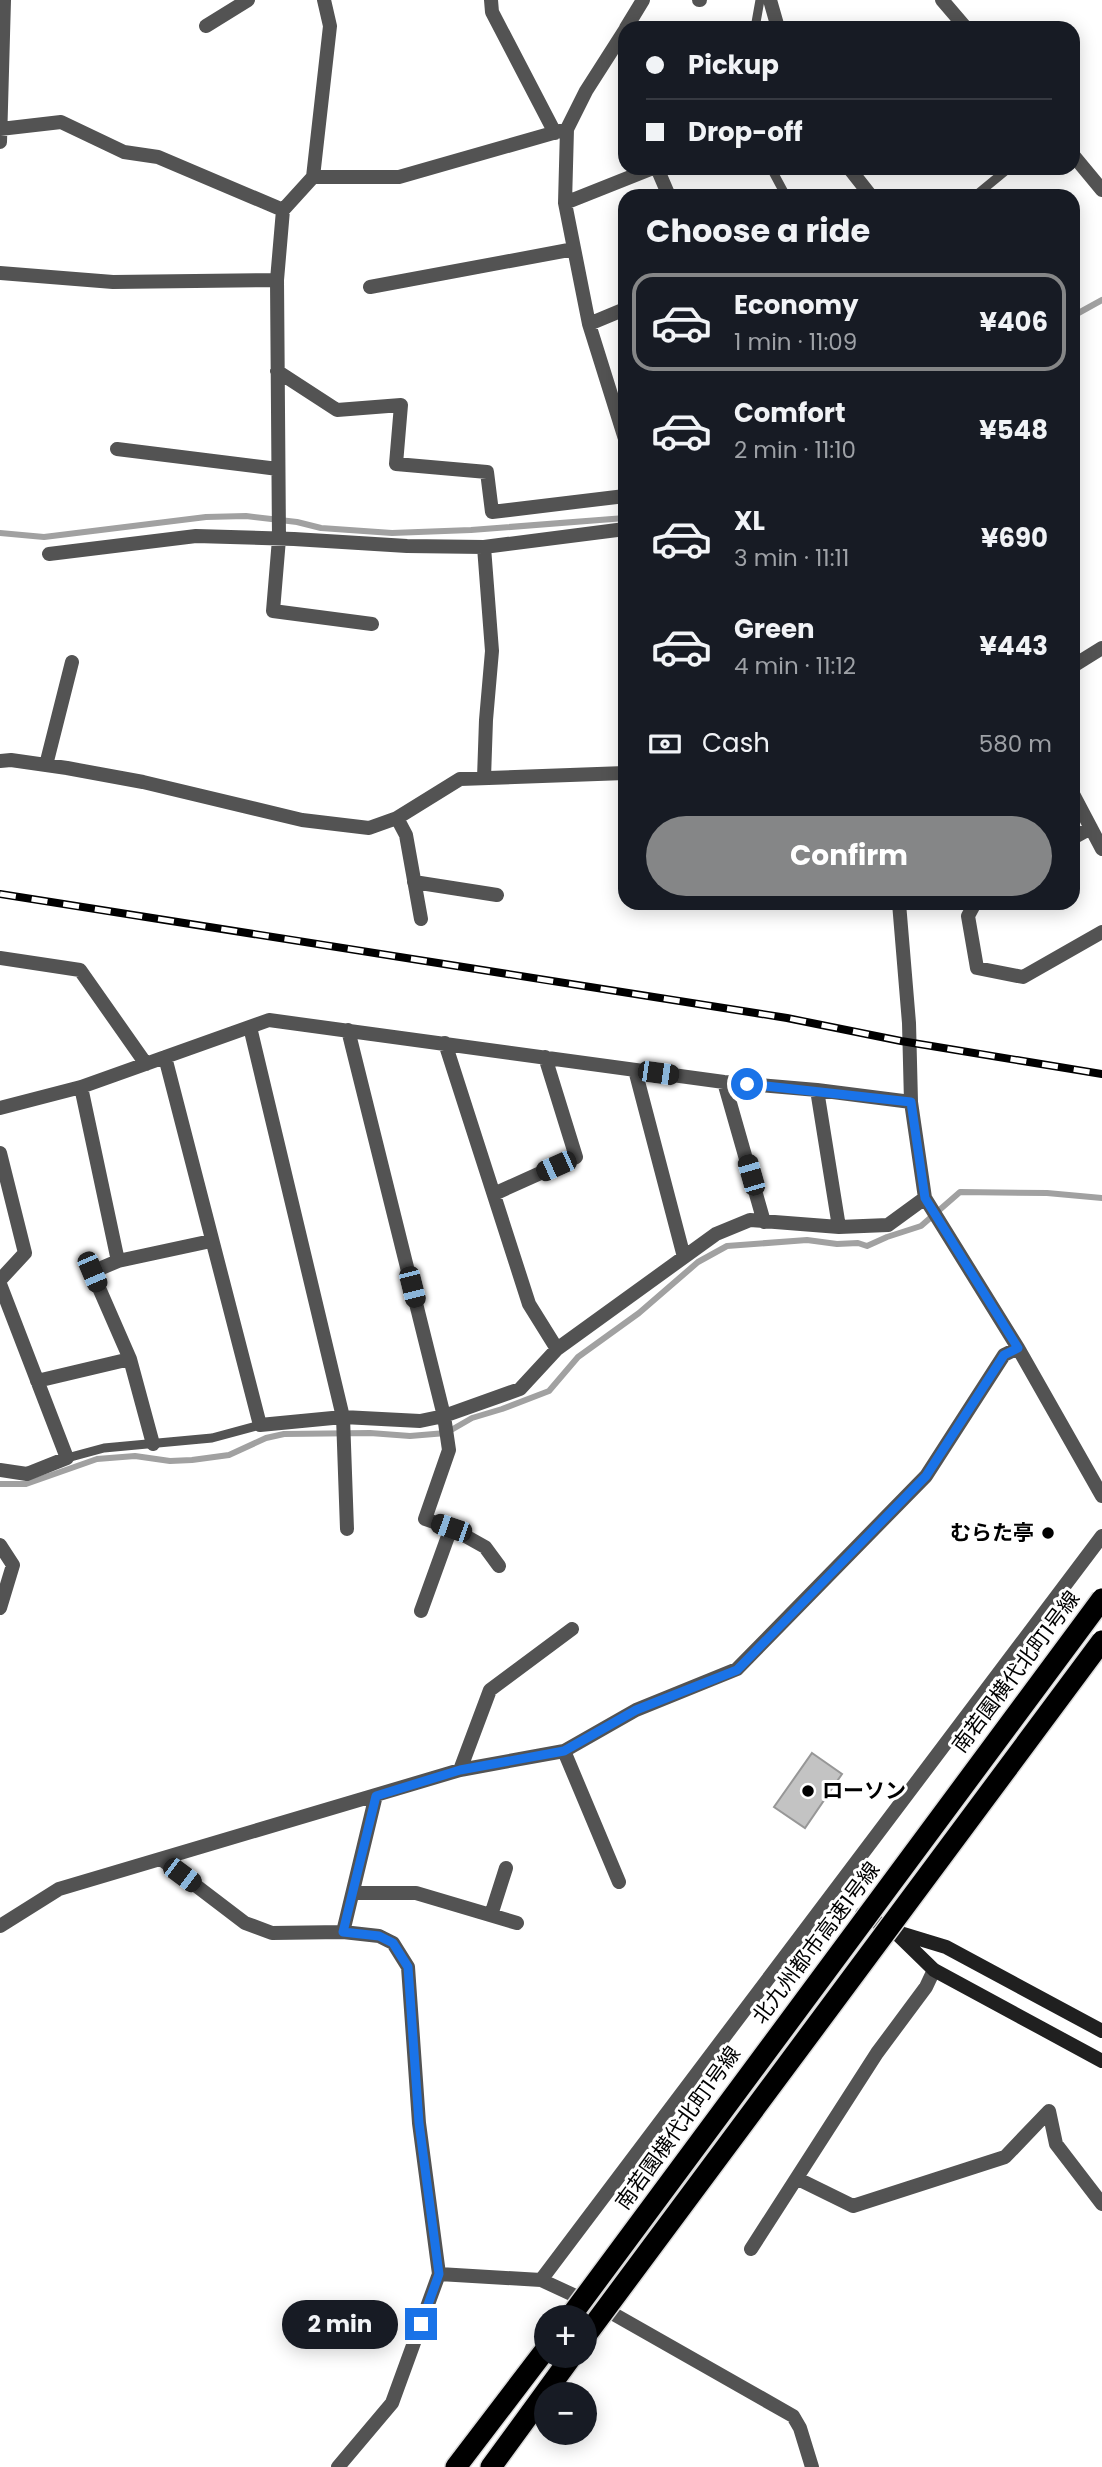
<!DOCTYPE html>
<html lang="en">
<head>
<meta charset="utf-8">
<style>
	body { margin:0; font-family:Poppins,"Noto Sans JP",sans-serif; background:#20242c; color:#f1f3f6; height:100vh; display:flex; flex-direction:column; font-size:26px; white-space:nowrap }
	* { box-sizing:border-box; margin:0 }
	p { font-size:23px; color:#9ea1a6 }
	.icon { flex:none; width:38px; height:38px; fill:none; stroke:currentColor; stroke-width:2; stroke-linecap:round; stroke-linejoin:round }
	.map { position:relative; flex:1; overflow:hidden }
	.details { position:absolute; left:618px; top:189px; width:462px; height:721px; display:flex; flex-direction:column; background:#171b24; border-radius:21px; box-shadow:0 4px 18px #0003 }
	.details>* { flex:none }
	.top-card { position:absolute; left:618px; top:21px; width:462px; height:154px; border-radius:21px; box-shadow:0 4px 18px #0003; display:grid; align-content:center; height:154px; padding:0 28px; background:#171b24 }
	.controls { position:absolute; left:534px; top:2305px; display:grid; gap:14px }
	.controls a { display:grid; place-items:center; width:63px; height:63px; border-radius:50%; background:#171b24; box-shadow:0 4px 18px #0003; font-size:35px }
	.end { position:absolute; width:32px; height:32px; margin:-16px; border:9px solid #1a73e8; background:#fff; box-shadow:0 0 0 4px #fff }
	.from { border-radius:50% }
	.bubble { position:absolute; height:49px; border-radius:24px; background:#171b24; box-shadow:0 4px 18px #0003; font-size:23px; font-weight:700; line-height:49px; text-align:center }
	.car { position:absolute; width:21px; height:42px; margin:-21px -10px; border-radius:9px; box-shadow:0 0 5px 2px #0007; background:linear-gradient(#222 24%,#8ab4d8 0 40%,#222 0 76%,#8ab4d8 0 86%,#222 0) }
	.top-card b { display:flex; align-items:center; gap:24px; height:66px; font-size:26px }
	.top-card b+b { border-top:2px solid #363941 }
	.top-card i { width:18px; height:18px; background:#f1f3f6 }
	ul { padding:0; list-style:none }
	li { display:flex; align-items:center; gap:21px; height:98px; margin:0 14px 10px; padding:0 14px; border:4px solid transparent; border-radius:21px }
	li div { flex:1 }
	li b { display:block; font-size:26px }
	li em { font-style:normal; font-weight:700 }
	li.active { border-color:#858687 }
	li>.icon { width:63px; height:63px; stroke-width:1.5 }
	h2 { padding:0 28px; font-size:32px; line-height:84px }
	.pay { display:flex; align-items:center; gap:18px; height:77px; padding:0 28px; font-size:26px }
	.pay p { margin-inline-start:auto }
	.cta { display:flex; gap:14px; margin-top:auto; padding:14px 28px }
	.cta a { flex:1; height:80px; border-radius:42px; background:#858687; color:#fff; font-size:28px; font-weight:700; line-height:80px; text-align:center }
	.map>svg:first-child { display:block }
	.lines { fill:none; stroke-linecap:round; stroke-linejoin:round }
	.stream { stroke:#a1a1a1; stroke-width:6 }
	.building { fill:#c3c3c3; stroke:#979797; stroke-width:2 }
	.highway-casing { stroke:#dbdbdb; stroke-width:24 }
	.lane { stroke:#535353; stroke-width:9 }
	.street { stroke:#535353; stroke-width:14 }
	.secondary { stroke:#202020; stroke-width:14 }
	.highway { stroke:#000; stroke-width:21 }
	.rail-casing { stroke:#000; stroke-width:8 }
	.rail { stroke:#fff; stroke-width:5; stroke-dasharray:16; stroke-linecap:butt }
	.highway-bridge-casing { stroke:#dbdbdb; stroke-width:24; stroke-linecap:butt }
	.highway-bridge { stroke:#000; stroke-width:21 }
	.route { stroke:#1a73e8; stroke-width:9 }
	.poi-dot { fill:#000; stroke:#fff; stroke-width:2.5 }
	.labels { text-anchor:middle; stroke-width:6; stroke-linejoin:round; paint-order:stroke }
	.poi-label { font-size:21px; font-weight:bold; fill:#000; stroke:#fff; text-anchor:end }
	.street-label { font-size:21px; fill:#000; stroke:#fff }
</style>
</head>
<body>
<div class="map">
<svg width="1102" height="2467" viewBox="0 0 1102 2467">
	<rect width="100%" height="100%" fill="#fff"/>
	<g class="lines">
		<path class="stream" d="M1073,316l29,-16
			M0,533l44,4 162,-20 40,-1 51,6 24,6 71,5 79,-3 154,-12
			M0,1484h26l71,-25 38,-3 35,5 22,-1 37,-5 37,-17 18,-4 86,-1 40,3 36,-3 26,-15 30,-9 47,-18 29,-34 61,-44 59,-51 29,-16 80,-6 30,4 21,-1 9,3 20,-9 34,-11 39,-34 87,1 55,5"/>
	</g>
	<path class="building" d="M812,1753l30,21 -37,54 -31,-21z"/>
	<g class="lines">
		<g class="highway-casing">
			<path id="highway" d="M456,2467l90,-118
				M491,2467l81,-111"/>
		</g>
		<path class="lane" d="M755,28l5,-28
			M771,168l15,28
			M975,196l34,-28
			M67,1458l37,-10 108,-10 48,-13"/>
		<path class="street" d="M324,0l6,26 -17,151 -30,33 -6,70 2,259 -6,72 99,13
			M491,0l1,12 63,121
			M699,0h1
			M770,0l8,28
			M942,0l24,28
			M206,26l42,-26
			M626,28l17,-28
			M625,30l-39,61 -19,38 -2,74 24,121 36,115
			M0,129l61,-7 63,30 34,5 125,53
			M0,142l4,-142
			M1073,155l29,35
			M657,168l12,28
			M849,168l22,28
			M313,177h86l168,-48
			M565,203l88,-35
			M0,273l113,9 164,-2
			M370,287l204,-38
			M589,324l36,-15
			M277,371l60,39 64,-5 -5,59 91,8 5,40 133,-16
			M117,449l161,20
			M49,554l147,-18 98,3 113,7 77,1 141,-18
			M1073,666l29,-18
			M0,761l11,-1 56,8 76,14 159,38 67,8 28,-10 63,-39 165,-6
			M46,765l26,-103
			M484,778l2,-58 6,-69 -8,-104
			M1073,794l29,55
			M397,818l9,17 15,84
			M1073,838l18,-10
			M414,882l83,13
			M899,903l10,120 2,79 14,96 93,150 84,148
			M975,903l-7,13 9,52 46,9 79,-45
			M0,958l80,12 66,94
			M250,1027l93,390 4,112
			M348,1030l96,386 5,34 -24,69 26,9 34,19 14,19
			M445,1043l84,261 28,45
			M165,1057l95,368 83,-8 77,4 24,-5 76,-27 37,-40 159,-115 34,-14 89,7 49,-2 37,-27
			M635,1070l49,187
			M724,1082l40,140
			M81,1087l37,174
			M817,1090l22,137
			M0,1108l81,-21 188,-67 455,62 93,8 94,12
			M0,1153l25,100 -25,27
			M494,1194l82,-37 -31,-100
			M0,1284l67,174 -40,16 -27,-4
			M37,1381l93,-22
			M153,1444l-23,-85 -38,-87 26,-11 93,-20
			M0,1545l13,20 -13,43
			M421,1611l30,-83
			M564,1751l55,131
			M460,1770l30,-80 82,-61
			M161,1859l84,64 27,10 71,-1
			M353,1893h63l101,30
			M491,1915l15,-47
			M0,1926l59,-37 401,-119 104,-19 72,-41 101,-41 189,-193 78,-121 14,-7
			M798,2179l55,27 152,-49 44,-46 7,33 46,60
			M751,2249l126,-196 49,-66 8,-17
			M439,2274l102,6 69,32 183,104 7,12 12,39
			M541,2280l561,-744
			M338,2467l54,-64 47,-129 -20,-151 -11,-156 -15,-24 -14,-7 -36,-4 33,-137"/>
		<path class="secondary" d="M862,1914l33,18 39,38 168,91
			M900,1933l46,14 156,84"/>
		<use href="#highway" class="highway"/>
		<g class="rail-casing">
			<path id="rail" d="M0,894l787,124 114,23 201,33"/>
		</g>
		<use href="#rail" class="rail"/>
		<g class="highway-bridge-casing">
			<path id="highway-bridge" d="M570,2317l532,-718
				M584,2338l518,-697"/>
		</g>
		<use href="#highway-bridge" class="highway-bridge"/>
	</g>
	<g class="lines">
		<path class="route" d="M421,2324l18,-50 -20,-151 -11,-156 -15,-24 -14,-7 -36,-4 33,-136 84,-26 104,-19 72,-41 101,-40 189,-194 78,-121 14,-7 -93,-150 -14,-96 -164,-18"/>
	</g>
	<g class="poi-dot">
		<circle cx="1048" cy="1533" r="7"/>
		<circle cx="808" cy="1791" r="7"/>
	</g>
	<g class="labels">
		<g class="poi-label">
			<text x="1034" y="1540">むらた亭</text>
			<text x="822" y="1798" text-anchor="start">ローソン</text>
		</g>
		<g class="street-label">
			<text transform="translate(1016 1672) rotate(-53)" y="7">南若園横代北町1号線</text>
			<text transform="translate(816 1943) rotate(-53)" y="7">北九州都市高速1号線</text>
			<text transform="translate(678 2128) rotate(-54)" y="7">南若園横代北町1号線</text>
		</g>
	</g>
</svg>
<div class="controls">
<a>+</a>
<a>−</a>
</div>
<i class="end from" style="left:747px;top:1084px"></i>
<i class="end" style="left:421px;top:2324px"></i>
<div class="bubble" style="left:282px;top:2300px;width:116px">2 min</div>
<i class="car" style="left:658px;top:1073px;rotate:98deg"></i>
<i class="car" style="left:556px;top:1166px;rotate:246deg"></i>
<i class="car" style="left:751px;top:1175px;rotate:344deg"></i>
<i class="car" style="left:92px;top:1272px;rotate:157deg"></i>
<i class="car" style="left:412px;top:1287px;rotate:166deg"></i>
<i class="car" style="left:451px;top:1528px;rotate:289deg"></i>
<i class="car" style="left:182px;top:1875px;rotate:127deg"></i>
<div class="top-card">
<b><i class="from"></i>Pickup</b>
<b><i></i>Drop-off</b>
</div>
<section class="details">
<h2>Choose a ride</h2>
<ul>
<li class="active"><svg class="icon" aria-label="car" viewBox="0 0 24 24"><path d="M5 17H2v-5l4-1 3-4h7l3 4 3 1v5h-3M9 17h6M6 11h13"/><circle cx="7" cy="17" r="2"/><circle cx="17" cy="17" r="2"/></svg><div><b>Economy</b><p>1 min · 11:09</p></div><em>¥406</em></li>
<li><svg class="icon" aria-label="car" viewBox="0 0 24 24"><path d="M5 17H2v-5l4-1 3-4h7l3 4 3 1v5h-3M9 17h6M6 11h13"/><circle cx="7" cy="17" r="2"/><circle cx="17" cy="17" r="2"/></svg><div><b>Comfort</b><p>2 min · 11:10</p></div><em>¥548</em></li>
<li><svg class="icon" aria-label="car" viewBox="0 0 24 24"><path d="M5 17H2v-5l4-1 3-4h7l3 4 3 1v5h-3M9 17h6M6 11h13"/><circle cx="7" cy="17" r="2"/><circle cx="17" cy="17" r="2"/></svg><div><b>XL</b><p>3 min · 11:11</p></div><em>¥690</em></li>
<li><svg class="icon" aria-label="car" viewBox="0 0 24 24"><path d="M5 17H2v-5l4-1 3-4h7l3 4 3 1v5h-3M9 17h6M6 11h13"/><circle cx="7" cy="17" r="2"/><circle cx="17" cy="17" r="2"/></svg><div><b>Green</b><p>4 min · 11:12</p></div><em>¥443</em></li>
</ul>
<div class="pay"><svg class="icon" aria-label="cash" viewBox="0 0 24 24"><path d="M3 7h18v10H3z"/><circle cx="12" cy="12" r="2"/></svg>Cash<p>580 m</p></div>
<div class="cta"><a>Confirm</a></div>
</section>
</div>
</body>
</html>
